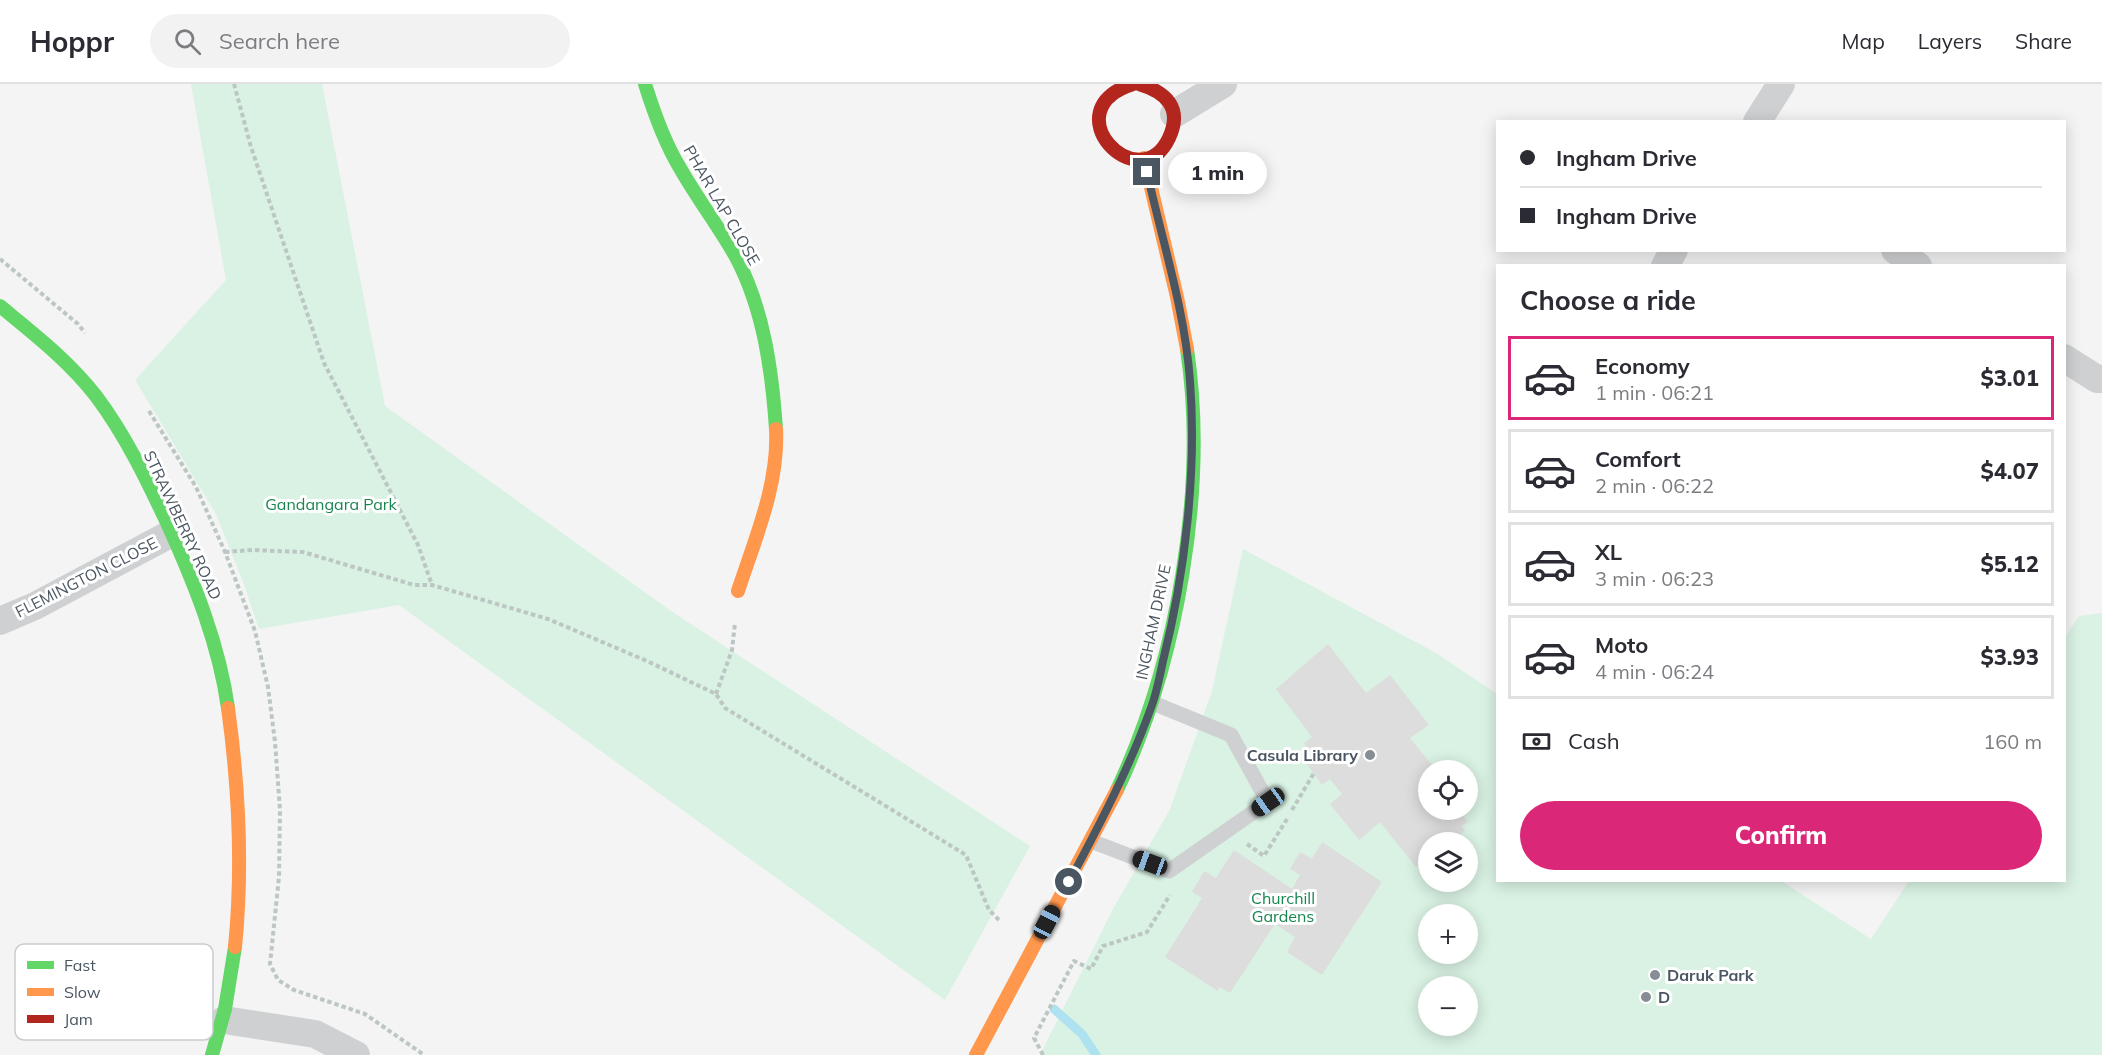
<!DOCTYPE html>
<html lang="en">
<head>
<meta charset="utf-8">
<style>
	body { margin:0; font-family:Mulish,sans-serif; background:#f2f2f3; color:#2b2b33; height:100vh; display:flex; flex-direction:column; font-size:22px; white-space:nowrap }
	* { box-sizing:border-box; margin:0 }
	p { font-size:20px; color:#7c7c81 }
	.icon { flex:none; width:33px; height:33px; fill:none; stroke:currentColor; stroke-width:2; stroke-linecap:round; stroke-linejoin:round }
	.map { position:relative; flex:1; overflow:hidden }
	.side { position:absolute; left:1496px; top:180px; width:570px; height:618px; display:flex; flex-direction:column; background:#fff; border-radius:0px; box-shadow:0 3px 15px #0003 }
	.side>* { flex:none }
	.guide { position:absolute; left:1496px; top:36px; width:570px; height:132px; border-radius:0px; box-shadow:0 3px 15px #0003; display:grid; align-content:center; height:132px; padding:0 24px; background:#fff }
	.fabs { position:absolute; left:1418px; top:676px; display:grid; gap:12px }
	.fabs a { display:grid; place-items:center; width:60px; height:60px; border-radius:50%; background:#fff; box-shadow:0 3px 15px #0003; font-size:30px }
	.end { position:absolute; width:27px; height:27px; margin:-14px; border:8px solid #4a5661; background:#fff; box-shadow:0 0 0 3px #fff }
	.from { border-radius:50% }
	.bubble { position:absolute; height:42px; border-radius:21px; background:#fff; box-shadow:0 3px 15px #0003; font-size:20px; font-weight:800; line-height:42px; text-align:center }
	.car { position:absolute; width:18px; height:36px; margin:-18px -9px; border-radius:8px; box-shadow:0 0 4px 2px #0007; background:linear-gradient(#222 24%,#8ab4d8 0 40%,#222 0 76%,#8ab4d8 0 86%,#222 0) }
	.guide b { display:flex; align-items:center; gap:21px; height:57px; font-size:22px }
	.guide b+b { border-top:2px solid #e1e1e2 }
	.guide i { width:15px; height:15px; background:#2b2b33 }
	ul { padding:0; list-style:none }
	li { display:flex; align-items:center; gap:18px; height:84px; margin:0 12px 9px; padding:0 12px; border:3px solid #e1e1e2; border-radius:0px }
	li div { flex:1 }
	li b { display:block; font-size:22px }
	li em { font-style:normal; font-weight:800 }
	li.on { border-color:#db2777 }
	li>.icon { width:54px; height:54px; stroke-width:1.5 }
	h2 { padding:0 24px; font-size:27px; line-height:72px }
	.pay { display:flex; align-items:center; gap:15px; height:66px; padding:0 24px; font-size:22px }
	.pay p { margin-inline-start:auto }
	.button { display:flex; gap:12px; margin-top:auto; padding:12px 24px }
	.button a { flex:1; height:69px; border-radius:36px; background:#db2777; color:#fff; font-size:24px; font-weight:800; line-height:69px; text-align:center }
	header { display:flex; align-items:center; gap:36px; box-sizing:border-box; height:84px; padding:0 30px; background:#fff; border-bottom:2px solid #e1e1e2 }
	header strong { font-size:28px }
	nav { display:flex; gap:33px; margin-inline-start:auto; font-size:21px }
	.search { width:420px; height:54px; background:#f2f2f3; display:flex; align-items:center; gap:15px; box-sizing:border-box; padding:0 21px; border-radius:33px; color:#7c7c81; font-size:22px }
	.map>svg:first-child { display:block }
	.green { fill:#d9f2e3; fill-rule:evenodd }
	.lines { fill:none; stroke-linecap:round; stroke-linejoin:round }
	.stream { stroke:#aee2f0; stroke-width:9 }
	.building { fill:#ddddde }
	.path { stroke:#bcc7c4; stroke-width:4; stroke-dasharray:4.5 3; stroke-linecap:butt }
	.lane { stroke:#ced0d2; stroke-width:15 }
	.street { stroke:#ced0d2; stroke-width:28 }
	.fast { stroke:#63d668; stroke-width:14 }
	.slow { stroke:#ff974d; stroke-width:14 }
	.jam { stroke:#b3261e; stroke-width:14 }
	.route { stroke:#4a5661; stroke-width:8 }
	.poi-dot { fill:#868d94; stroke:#fff; stroke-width:2 }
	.labels { text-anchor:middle; stroke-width:6; stroke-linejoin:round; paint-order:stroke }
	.street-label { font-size:16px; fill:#4a5661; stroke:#fff }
	.park-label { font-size:16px; fill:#17864f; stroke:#fff }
	.poi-label { font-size:16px; font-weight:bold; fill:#4a5661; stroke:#fff; text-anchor:start }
	.key { fill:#fff; stroke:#c9ccd0; stroke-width:1.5 }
	.key-label { font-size:16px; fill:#4a5661 }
</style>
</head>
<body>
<header>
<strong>Hoppr</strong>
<div class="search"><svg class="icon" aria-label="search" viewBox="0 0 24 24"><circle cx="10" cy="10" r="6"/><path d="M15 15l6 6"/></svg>Search here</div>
<nav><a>Map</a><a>Layers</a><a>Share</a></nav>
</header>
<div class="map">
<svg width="2102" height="971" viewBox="0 0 2102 971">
	<rect width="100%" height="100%" fill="#f4f4f4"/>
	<path class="green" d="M191,0h131l63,322 286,205 359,235 -85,154 -546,-395 -140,24 -16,-47 -27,-68 -81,-134 91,-100z
		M1243,465l193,104 61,41v186l284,1 90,58 38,-58 155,-1v-241l15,-23 23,-3v442h-1062l73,-146 57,-100 42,-118zM1428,687h39v39h-39zM1428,759h39v39h-39zM1428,831h39v39h-39zM1428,903h39v39h-39z"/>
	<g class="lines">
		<path class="stream" d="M1054,925l28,25 14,21"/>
	</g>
	<path class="building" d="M1328,560l38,49 24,-18 39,50 -19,13 27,33h-9v39h30l10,12 -6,4 3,5 -16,12h-21v15l-12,9 -36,-45 -21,18 -29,-36 12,-10 -12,-15 -8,6 -16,-22 8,-6 -10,-14 8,-6 -36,-48z
		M1322,758l60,40 -60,93 -35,-23 8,-15 -20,-13 -45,69 -11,-6 -1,4 -53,-34 37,-59 -10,-6 12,-21 12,7 18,-28 58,39 8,-14 -10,-6 10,-17 12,7z"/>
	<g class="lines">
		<path class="path" d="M234,0l17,63 73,216 94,182 14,40
			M0,175l78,65 7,9
			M149,327l47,76 29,65 30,79 13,56 7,55 5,68 -1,67 -9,87 8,16 16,10 71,24 59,41
			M225,468l27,-2 51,2 111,33h18l116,34 99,42 69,33 9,14 241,147 23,55 11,11
			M716,610l16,-44 3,-27
			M1292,726l22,-37
			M1247,760l17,12 23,-37
			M1043,971l-9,-17 40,-77 17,8 12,-23 44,-14 23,-37"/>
		<path class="lane" d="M1091,757l78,30 99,-69 -37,-67 -78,-32"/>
		<path class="street" d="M1174,30l49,-30
			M1757,38l24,-38
			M1895,166l23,16
			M1665,182l9,-16
			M2064,274l33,21h5
			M0,537l35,-15 137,-73
			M224,936l91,14 41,21"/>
		<path class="fast" d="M645,0c9,29 19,58 35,84 17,30 39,59 56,89 28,53 36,114 40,172
			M0,222c34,28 69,55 96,90 30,40 52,86 73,131 26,58 50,117 59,181
			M1117,706c60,-127 91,-301 70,-441
			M212,971l13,-46 10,-62"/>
		<path class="slow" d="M1144,74l33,139 10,52
			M738,507c17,-52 41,-107 38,-162
			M228,624c11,80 15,159 7,239
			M976,971l141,-265"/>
		<path class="jam" d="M1133,0c-82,26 6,117 36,54 14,-30 -3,-46 -30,-54"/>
	</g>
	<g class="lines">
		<path class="route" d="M1069,798c31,-58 61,-115 83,-177 5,-14 8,-30 11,-44 22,-87 34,-190 27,-280 -5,-71 -28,-140 -43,-209"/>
	</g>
	<g class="poi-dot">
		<circle cx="1370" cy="671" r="6"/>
		<circle cx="1655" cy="891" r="6"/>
		<circle cx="1646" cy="913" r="6"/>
	</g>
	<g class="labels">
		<g class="street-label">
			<text transform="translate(722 121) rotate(60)" y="6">PHAR LAP CLOSE</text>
			<text transform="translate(183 441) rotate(65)" y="6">STRAWBERRY ROAD</text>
			<text transform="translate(86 493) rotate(-27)" y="6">FLEMINGTON CLOSE</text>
			<text transform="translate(1153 538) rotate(-78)" y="6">INGHAM DRIVE</text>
		</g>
		<g class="park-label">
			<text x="331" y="426">Gandangara Park</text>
			<text x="1283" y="820">Churchill<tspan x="1283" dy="18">Gardens</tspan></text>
		</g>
		<g class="poi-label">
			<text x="1358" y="677" text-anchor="end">Casula Library</text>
			<text x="1667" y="897">Daruk Park</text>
			<text x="1658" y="919">D</text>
		</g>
	</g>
	<rect x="15" y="860" width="198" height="96" rx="9" class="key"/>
	<rect x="27" y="877" width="27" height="8" fill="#63d668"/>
	<rect x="27" y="904" width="27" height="8" fill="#ff974d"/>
	<rect x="27" y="931" width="27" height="8" fill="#b3261e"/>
	<g class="key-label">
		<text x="64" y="887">Fast</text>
		<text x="64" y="914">Slow</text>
		<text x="64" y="941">Jam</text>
	</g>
</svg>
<div class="fabs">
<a><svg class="icon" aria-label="locate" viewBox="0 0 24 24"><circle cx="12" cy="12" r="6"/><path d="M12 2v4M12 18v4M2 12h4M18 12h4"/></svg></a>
<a><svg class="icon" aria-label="layers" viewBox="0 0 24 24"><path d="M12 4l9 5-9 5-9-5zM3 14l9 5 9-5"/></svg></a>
<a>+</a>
<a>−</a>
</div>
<i class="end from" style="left:1069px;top:798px"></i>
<i class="end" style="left:1147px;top:88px"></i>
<div class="bubble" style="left:1168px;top:68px;width:99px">1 min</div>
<i class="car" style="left:1268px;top:718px;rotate:235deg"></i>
<i class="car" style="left:1150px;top:779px;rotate:290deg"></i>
<i class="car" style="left:1047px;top:838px;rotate:28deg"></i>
<div class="guide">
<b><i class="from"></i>Ingham Drive</b>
<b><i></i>Ingham Drive</b>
</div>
<section class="side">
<h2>Choose a ride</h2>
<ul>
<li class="on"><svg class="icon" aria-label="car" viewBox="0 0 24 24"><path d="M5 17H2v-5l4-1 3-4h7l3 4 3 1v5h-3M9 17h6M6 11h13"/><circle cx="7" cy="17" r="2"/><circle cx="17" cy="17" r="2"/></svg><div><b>Economy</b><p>1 min · 06:21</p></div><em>$3.01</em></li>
<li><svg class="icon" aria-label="car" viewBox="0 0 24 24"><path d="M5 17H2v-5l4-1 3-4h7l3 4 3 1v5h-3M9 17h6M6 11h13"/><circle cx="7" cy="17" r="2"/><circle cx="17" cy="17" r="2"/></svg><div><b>Comfort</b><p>2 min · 06:22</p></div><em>$4.07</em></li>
<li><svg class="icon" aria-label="car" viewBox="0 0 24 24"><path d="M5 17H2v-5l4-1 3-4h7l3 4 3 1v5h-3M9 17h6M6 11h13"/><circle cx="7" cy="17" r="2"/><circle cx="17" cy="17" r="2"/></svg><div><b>XL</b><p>3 min · 06:23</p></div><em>$5.12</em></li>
<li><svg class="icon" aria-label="car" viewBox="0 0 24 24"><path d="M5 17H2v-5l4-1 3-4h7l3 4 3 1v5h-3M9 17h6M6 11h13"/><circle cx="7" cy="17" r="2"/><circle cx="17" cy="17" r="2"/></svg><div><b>Moto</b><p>4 min · 06:24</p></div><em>$3.93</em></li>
</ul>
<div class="pay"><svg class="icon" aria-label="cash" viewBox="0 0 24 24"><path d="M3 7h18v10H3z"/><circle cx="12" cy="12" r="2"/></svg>Cash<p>160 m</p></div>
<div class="button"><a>Confirm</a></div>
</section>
</div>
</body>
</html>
